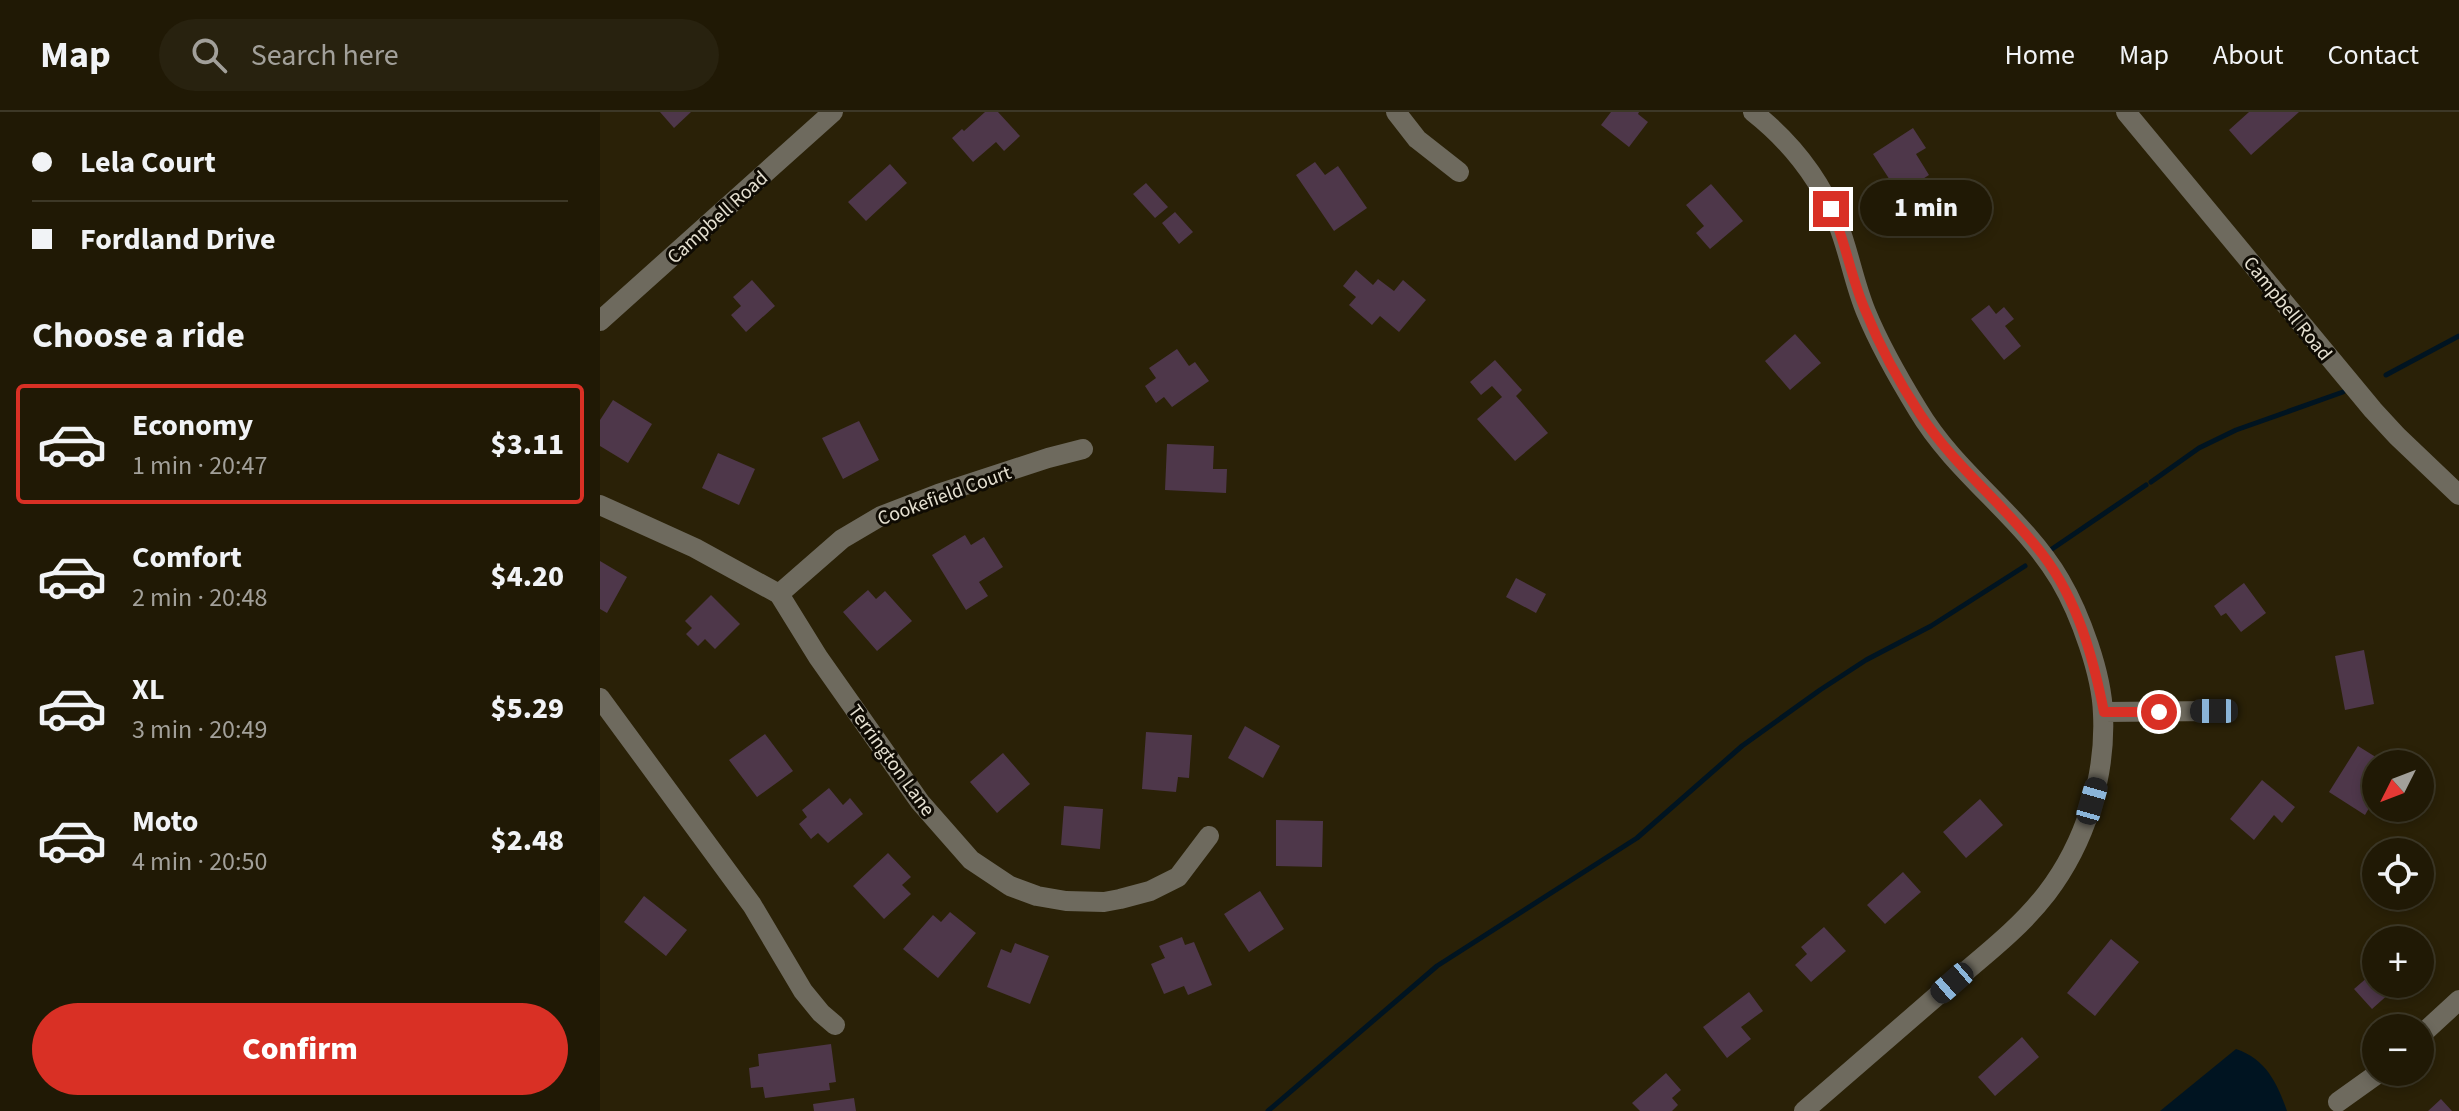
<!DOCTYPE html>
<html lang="en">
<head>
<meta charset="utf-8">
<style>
	body { margin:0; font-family:"Source Sans 3",sans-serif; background:#28220f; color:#f1f3f6; height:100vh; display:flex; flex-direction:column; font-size:30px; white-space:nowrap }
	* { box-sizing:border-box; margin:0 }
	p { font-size:26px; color:#a2a09a }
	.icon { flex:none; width:44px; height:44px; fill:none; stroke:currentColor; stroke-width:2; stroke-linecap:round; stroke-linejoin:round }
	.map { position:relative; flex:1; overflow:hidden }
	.side { display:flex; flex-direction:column; background:#201905; width:600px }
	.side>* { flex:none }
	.top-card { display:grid; align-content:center; height:176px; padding:0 32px; background:#201905 }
	.needle { width:52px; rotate:228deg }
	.tools { position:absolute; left:1762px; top:638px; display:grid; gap:16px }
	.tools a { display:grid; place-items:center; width:72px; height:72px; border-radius:50%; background:#201905; box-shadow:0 4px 12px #0003,0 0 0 2px #3d3827; font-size:40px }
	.end { position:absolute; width:36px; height:36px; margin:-18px; border:10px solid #d93025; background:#fff; box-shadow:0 0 0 4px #fff }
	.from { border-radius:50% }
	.bubble { position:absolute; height:56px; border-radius:28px; background:#201905; box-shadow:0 4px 12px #0003,0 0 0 2px #3d3827; font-size:26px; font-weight:800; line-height:56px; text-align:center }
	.car { position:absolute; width:24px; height:48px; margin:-24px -12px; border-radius:10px; box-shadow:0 0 6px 2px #0007; background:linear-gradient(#222 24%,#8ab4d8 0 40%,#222 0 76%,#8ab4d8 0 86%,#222 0) }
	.top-card b { display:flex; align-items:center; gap:28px; height:76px; font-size:30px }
	.top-card b+b { border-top:2px solid #3d3827 }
	.top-card i { width:20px; height:20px; background:#f1f3f6 }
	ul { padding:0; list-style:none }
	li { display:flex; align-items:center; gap:24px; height:120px; margin:0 16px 12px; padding:0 16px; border:4px solid transparent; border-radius:8px }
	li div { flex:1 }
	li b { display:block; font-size:30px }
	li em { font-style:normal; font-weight:800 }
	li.on { border-color:#d93025 }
	li>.icon { width:72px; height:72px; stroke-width:1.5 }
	h2 { padding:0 32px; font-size:36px; line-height:96px }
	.cta { display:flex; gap:16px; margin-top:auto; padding:16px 32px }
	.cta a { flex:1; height:92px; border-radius:48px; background:#d93025; color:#fff; font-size:32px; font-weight:800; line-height:92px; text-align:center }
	header { display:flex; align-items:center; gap:48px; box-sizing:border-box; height:112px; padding:0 40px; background:#201905; border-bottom:2px solid #3d3827 }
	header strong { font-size:38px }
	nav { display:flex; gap:44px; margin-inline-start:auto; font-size:28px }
	.search { width:560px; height:72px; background:#28220f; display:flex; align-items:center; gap:20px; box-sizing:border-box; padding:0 28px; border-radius:44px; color:#a2a09a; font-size:30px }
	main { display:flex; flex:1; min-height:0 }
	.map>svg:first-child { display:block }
	.water { fill:#001421 }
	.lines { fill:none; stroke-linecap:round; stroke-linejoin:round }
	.stream { stroke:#001421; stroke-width:5 }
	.building { fill:#4e374a }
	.minor { stroke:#6e6a5e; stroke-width:20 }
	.route { stroke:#d93025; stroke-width:10 }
	.labels { text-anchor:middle; stroke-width:6; stroke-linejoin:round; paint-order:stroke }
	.street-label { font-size:20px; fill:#e5e0d1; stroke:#0f0b03 }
</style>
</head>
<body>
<header>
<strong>Map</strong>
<div class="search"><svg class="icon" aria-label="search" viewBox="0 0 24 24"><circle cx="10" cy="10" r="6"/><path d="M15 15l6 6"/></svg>Search here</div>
<nav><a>Home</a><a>Map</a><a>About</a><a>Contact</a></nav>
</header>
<main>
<section class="side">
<div class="top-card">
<b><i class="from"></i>Lela Court</b>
<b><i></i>Fordland Drive</b>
</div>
<h2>Choose a ride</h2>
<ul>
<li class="on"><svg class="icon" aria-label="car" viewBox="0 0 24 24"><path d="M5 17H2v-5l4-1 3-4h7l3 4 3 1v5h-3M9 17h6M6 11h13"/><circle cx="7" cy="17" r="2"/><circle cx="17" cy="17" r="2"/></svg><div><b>Economy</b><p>1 min · 20:47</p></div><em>$3.11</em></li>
<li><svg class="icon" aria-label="car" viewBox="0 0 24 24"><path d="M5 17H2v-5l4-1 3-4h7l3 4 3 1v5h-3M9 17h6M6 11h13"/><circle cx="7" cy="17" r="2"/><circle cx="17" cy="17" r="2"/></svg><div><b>Comfort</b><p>2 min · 20:48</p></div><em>$4.20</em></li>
<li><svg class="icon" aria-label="car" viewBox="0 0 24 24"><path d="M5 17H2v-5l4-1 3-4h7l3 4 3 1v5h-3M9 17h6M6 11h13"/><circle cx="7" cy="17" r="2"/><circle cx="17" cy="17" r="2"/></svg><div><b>XL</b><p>3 min · 20:49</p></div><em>$5.29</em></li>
<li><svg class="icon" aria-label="car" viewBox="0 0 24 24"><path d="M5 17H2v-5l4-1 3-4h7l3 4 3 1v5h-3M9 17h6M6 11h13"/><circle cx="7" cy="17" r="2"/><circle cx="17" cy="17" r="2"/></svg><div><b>Moto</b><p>4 min · 20:50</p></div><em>$2.48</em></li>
</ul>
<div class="cta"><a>Confirm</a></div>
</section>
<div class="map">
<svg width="1859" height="999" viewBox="0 0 1859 999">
	<rect width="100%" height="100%" fill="#2a2107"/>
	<path class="water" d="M1636,937c30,10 41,34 51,62h-127z"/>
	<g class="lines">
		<path class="stream" d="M1786,263l73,-39
			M1551,370l48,-34 37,-18 107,-38
			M1452,437l94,-64
			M668,999l169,-145 200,-128 105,-92 78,-56 46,-30 65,-34 94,-60"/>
	</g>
	<path class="building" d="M60,0h31l-17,16z
		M385,0h13l22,24 -16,15 -8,-9 -23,20 -21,-24 10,-9 2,2z
		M1011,0h28l-1,2 10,8 -19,25 -28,-22z
		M1649,0h50l-48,43 -22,-25z
		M1313,16l13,20 -10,6 13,21 -30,19 -26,-40z
		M715,50l10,13 13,-9 29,42 -33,23 -38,-56z
		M290,52l17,19 -41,38 -18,-19z
		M546,71l22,24 -13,11 -22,-24z
		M1111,72l32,37 -33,28 -14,-16 8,-7 -18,-21z
		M575,100l18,20 -14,12 -17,-21z
		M756,158l17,15 5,-6 16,12 9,-11 23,20 -27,32 -19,-16 -8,9 -23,-20 7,-8 -13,-11z
		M152,168l23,26 -29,26 -15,-17 10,-9 -8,-9z
		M1389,193l7,9 8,-7 10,12 -9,7 16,20 -17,14 -33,-41z
		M1195,222l26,29 -31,27 -25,-29z
		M577,237l12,17 6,-4 14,19 -37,26 -8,-10 -8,6 -11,-17 11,-8 -7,-10z
		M895,248l27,30 -6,6 32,37 -33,28 -38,-42 25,-22 -10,-11 -11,9 -11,-13z
		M13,288l39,24 -24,39 -28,-17v-26z
		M259,309l20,39 -36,19 -21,-41z
		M567,332l47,2 -1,23h14l-1,24 -61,-3z
		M118,341l37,16 -16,36 -37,-17z
		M365,423l6,10 13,-8 19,30 -24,15 9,14 -22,14 -34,-55z
		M0,449l27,16 -20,36 -7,-4z
		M916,466l30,16 -10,19 -30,-16z
		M1644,471l22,30 -25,19 -15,-19 -5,3 -7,-10z
		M268,478l8,9 9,-8 27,30 -35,30 -34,-39z
		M111,483l29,29 -25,25 -10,-10 -7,7 -12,-12 6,-6 -7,-7z
		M1764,538l10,54 -29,6 -10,-54z
		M645,614l35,20 -17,32 -35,-20z
		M546,620l46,3 -3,43 -11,-1 -2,15 -34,-3z
		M165,622l28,37 -36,26 -28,-37z
		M1758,634l29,18h-11v32l-11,19 -36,-23z
		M403,641l27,31 -33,29 -27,-31z
		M1662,668l33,27 -13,16 -8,-8 -20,25 -24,-21z
		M229,676l14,17 7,-7 13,16 -35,29 -10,-10 -7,6 -12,-15 8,-7 -5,-7z
		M1380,687l23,26 -37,33 -23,-26z
		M464,694l39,3 -3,40 -39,-4z
		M676,708l47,1 -1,46 -46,-1z
		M288,741l23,24 -9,8 9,9 -27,25 -31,-33z
		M1303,760l18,20 -36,32 -18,-19z
		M660,779l24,38 -35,23 -25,-38z
		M44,784l43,34 -21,26 -42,-34z
		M350,800l26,21 -38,45 -35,-29 30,-34 8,7z
		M1224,815l22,24 -35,31 -16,-17 12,-11 -6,-7z
		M582,825l3,8 9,-3 18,43 -24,10 -4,-9 -20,8 -13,-30 14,-6 -6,-12z
		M1511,827l28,23 -44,54 -28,-23z
		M415,831l34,13 -19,48 -43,-17 14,-38 10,4z
		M1776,858v14h24l-28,25 -18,-20z
		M1149,880l14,19 -22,16 10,12 -24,19 -24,-31z
		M1422,925l17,20 -44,39 -17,-19z
		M231,932l5,38 -7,1 1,7 -65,8 -2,-11 -12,1 -2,-20 10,-2 -1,-12z
		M1066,961l15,17 -9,8 6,7 -6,6h-32l-8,-8z
		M254,986l2,13h-42l-1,-7z
		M1841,987l11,12h-24z"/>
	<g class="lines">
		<path class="minor" d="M796,0l21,27 42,33
			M1153,0c38,30 67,67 85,112 11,28 16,59 28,88 14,34 33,67 52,98 38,64 104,106 142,170 20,34 42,94 43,134 3,63 -18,129 -56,179 -26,34 -61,61 -94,89 -49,43 -99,86 -149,129
			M1526,0l247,298 24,26 62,59
			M0,209l233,-209
			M0,393l95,43 84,46 39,63 102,145 51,58 39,26 27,10 29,5 38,1 16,-3 30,-8 28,-14 31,-41
			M179,482l63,-55 39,-23 57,-22 110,-36 35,-9
			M0,586l152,207 51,86 18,22 14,12
			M1504,600l110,-1
			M1820,924l39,-36
			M1738,990l42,-30"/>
	</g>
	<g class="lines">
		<path class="route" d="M1231,97c15,33 20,70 35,103 14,35 33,70 54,102 34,52 85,91 123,141 35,46 50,102 61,157h55"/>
	</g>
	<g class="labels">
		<g class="street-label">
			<text transform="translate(117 105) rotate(-42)" y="7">Campbell Road</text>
			<text transform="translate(1688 196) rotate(51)" y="7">Campbell Road</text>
			<text transform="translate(344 383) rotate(-20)" y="7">Cookefield Court</text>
			<text transform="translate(292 648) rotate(54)" y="7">Terrington Lane</text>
		</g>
	</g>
</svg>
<div class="tools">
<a><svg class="needle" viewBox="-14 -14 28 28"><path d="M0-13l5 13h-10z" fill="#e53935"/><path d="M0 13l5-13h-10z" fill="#a2a09a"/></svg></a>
<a><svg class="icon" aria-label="locate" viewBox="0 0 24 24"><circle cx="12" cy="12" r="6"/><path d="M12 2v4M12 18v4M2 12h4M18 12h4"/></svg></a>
<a>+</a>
<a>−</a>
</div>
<i class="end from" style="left:1559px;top:600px"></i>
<i class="end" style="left:1231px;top:97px"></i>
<div class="bubble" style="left:1260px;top:68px;width:132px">1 min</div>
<i class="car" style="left:1614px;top:599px;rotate:270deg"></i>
<i class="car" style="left:1492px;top:689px;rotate:16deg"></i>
<i class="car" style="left:1352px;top:871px;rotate:229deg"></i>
</div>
</main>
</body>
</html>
